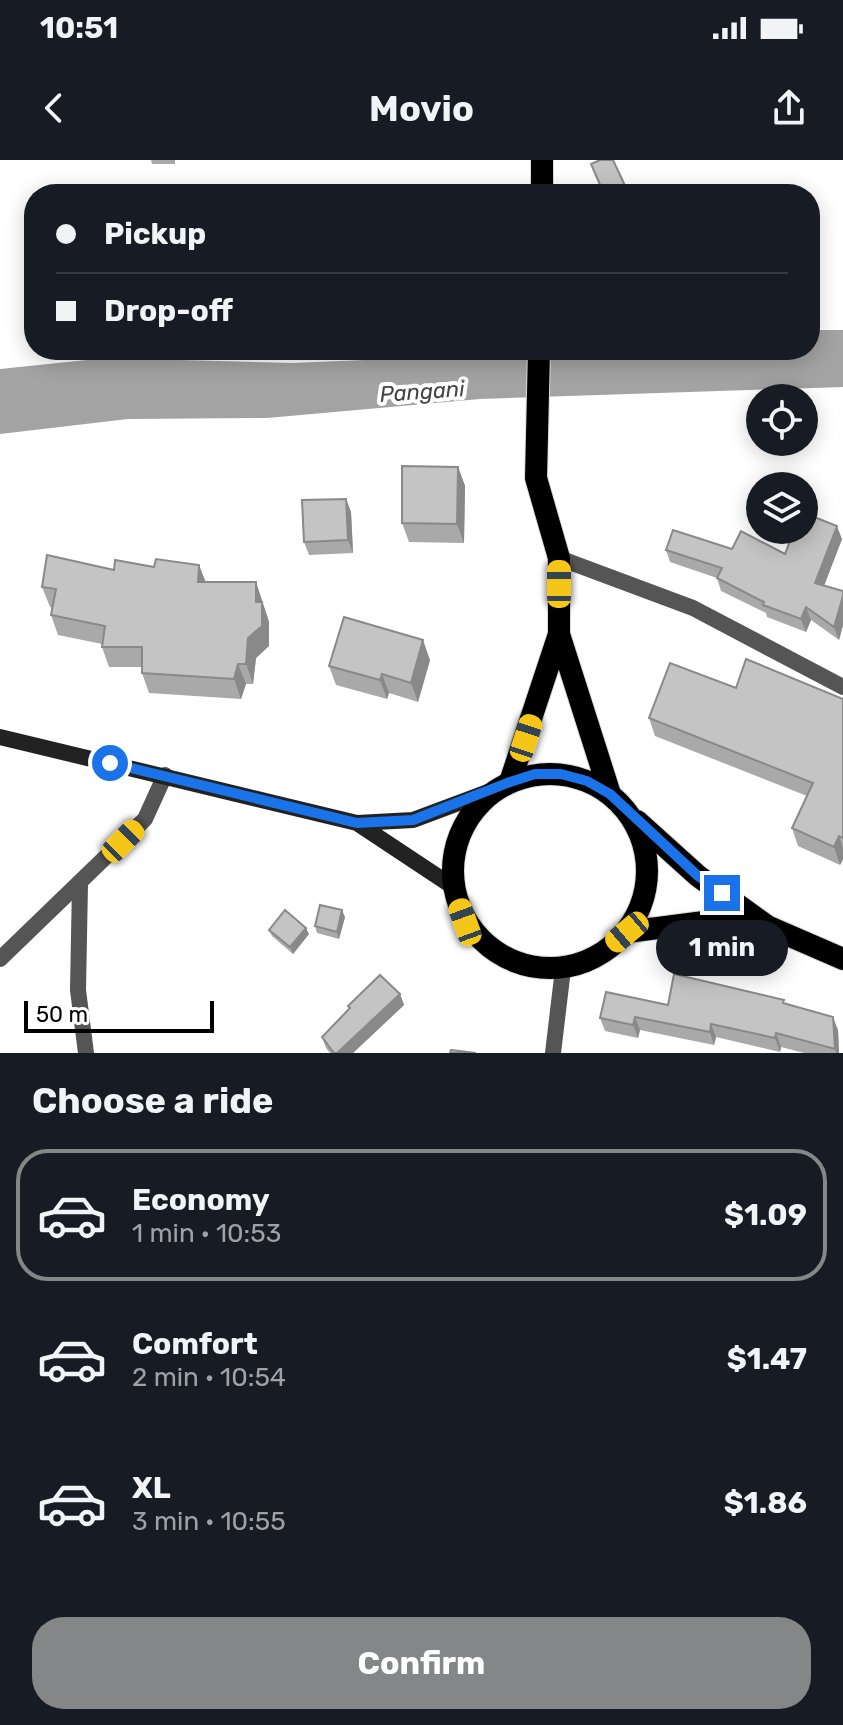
<!DOCTYPE html>
<html lang="en">
<head>
<meta charset="utf-8">
<style>
	body { margin:0; font-family:Rubik,sans-serif; background:#242831; color:#f1f3f6; height:100vh; display:flex; flex-direction:column; font-size:30px; white-space:nowrap }
	* { box-sizing:border-box; margin:0 }
	p { font-size:26px; color:#9ea1a6 }
	.icon { flex:none; width:44px; height:44px; fill:none; stroke:currentColor; stroke-width:2; stroke-linecap:round; stroke-linejoin:round }
	.map { position:relative; height:893px; overflow:hidden }
	.sheet { display:flex; flex-direction:column; background:#171b24; flex:1 }
	.sheet>* { flex:none }
	.banner { position:absolute; left:24px; top:24px; width:796px; height:176px; border-radius:32px; box-shadow:0 4px 20px #0003; display:grid; align-content:center; height:176px; padding:0 32px; background:#171b24 }
	.controls { position:absolute; left:746px; top:224px; display:grid; gap:16px }
	.controls a { display:grid; place-items:center; width:72px; height:72px; border-radius:50%; background:#171b24; box-shadow:0 4px 20px #0003; font-size:40px }
	.scale { position:absolute; left:24px; bottom:20px; width:190px; box-sizing:border-box; padding-left:8px; border:4px solid #000; border-top:0; font-size:22px; line-height:28px; white-space:nowrap; color:#000; -webkit-text-stroke:6px #fff; paint-order:stroke }
	.end { position:absolute; width:36px; height:36px; margin:-18px; border:10px solid #1a73e8; background:#fff; box-shadow:0 0 0 4px #fff }
	.from { border-radius:50% }
	.bubble { position:absolute; height:56px; border-radius:28px; background:#171b24; box-shadow:0 4px 20px #0003; font-size:26px; font-weight:700; line-height:56px; text-align:center }
	.car { position:absolute; width:24px; height:48px; margin:-24px -12px; border-radius:10px; box-shadow:0 0 6px 2px #0007; background:linear-gradient(#f5c518 24%,#345 0 40%,#f5c518 0 76%,#345 0 86%,#f5c518 0) }
	.banner b { display:flex; align-items:center; gap:28px; height:76px; font-size:30px }
	.banner b+b { border-top:2px solid #363941 }
	.banner i { width:20px; height:20px; background:#f1f3f6 }
	ul { padding:0; list-style:none }
	li { display:flex; align-items:center; gap:24px; height:132px; margin:0 16px 12px; padding:0 16px; border:4px solid transparent; border-radius:32px }
	li div { flex:1 }
	li b { display:block; font-size:30px }
	li em { font-style:normal; font-weight:700 }
	li.selected { border-color:#858687 }
	li>.icon { width:72px; height:72px; stroke-width:1.5 }
	h2 { padding:0 32px; font-size:36px; line-height:96px }
	.cta { display:flex; gap:16px; margin-top:auto; padding:16px 32px }
	.cta a { flex:1; height:92px; border-radius:32px; background:#858687; color:#fff; font-size:32px; font-weight:700; line-height:92px; text-align:center }
	.status { display:flex; justify-content:space-between; align-items:center; height:56px; padding:0 40px; background:#171b24; direction:ltr }
	.status svg { height:22px; fill:currentColor }
	header { display:flex; justify-content:space-between; align-items:center; height:104px; padding:0 32px; background:#171b24; font-size:36px; font-weight:700 }
	.map>svg:first-child { display:block }
	.water { fill:#a3a3a3 }
	.lines { fill:none; stroke-linecap:round; stroke-linejoin:round }
	.trunk-casing { stroke:#dbdbdb; stroke-width:24 }
	.minor { stroke:#555; stroke-width:16 }
	.secondary { stroke:#222; stroke-width:16 }
	.trunk { stroke:#000; stroke-width:22 }
	.wall { fill:#a9a9a9 }
	.shaded-wall { fill:#898989 }
	.building { fill:#c4c4c4; stroke:#898989; stroke-width:2 }
	.route { stroke:#1a73e8; stroke-width:10 }
	.labels { text-anchor:middle; stroke-width:8; stroke-linejoin:round; paint-order:stroke }
	.water-label { font-size:22px; font-style:italic; fill:#444; stroke:#fff }
</style>
</head>
<body>
<div class="status"><b>10:51</b><svg viewBox="0 0 49 12"><path d="M0 12V9h3v3zM5 12V6h3v6zM10 12V3h3v9zM15 12V0h3v12zM26 1h20v11H26zM47 4h2v5h-2z"/></svg></div>
<header><svg class="icon" aria-label="back" viewBox="0 0 24 24"><path d="M15 5l-7 7 7 7"/></svg>Movio<svg class="icon" aria-label="share" viewBox="0 0 24 24"><path d="M12 15V3M7 8l5-5 5 5M5 13v7h14v-7"/></svg></header>
<div class="map">
<svg width="843" height="893" viewBox="0 0 843 893">
	<rect width="100%" height="100%" fill="#fff"/>
	<path class="water" d="M810,170h33v57l-363,12 -213,19 -139,1 -128,15v-65l106,-11 186,5 315,-13h203z"/>
	<g class="lines">
		<g class="trunk-casing">
			<path id="trunk" d="M542,34v-34
				M559,474l51,160
				M453 711a97 97 0 1 1 194 0a97 97 0 1 1-194 0Z
				M510,622l49,-148v-76l-23,-80 3,-128
				M637,661l61,55 69,50 76,33
				M627,772l77,-10 62,4"/>
		</g>
		<path class="minor" d="M559,398l134,50 150,79
			M80,724l-2,106 8,63
			M0,799l145,-140 20,-44
			M553,893l10,-84"/>
		<path class="secondary" d="M0,577l357,86 56,-3 83,-31
			M357,663l95,63"/>
		<use href="#trunk" class="trunk"/>
	</g>
	<path class="wall" d="M151,0h24v4h-23z
		M458,307l7,19 -1,57 -55,-1 -7,-19z
		M346,339l5,13 2,41 -44,2 -5,-13z
		M842,379l-18,47 19,5v34l-4,15 -28,-20 -5,12 -39,-15 -1,-4 -45,-22 -4,-13 -47,-16 -4,-12 66,-1 53,5z
		M114,410l92,12h50l13,40v24l-13,12 -3,26h-7l-5,15 -92,-6 -7,-20v-6h-33l-7,-20v-3l-44,-9 -7,-20 1,-7 -2,-1 -8,-20z
		M430,500l-12,42 -29,-9 -2,6 -51,-14 -7,-19z
		M736,528l107,11v160l-3,6 -42,-19 -6,-18 15,-32 -152,-60 -6,-18z
		M345,757l-6,22 -22,-6 -2,-7z
		M269,770l40,4 -16,20 -21,-18z
		M400,834l4,11 -51,48h-23l-4,-5 -4,-11 27,-28 -1,-3z
		M786,844l52,26 1,23h-35l-23,-6 -1,5 -64,-15 -2,8 -74,-15 -2,8 -33,-7 -5,-13 68,-13z"/>
	<path class="shaded-wall" d="M458,307l7,19 -1,57 -7,-19z
		M346,339l5,13 2,41 -5,-13z
		M837,366l5,13 -22,57 -5,-13z
		M199,405l8,20 -9,-3z
		M256,422l13,40v24l-13,12 -3,26 -7,-20 2,-26 8,-36z
		M843,436v29l-4,15 -5,-13z
		M806,447l5,13 -5,12 -5,-13z
		M423,480l7,20 -12,42 -7,-19z
		M238,504l8,20 -5,15 -7,-20z
		M382,514l7,19 -2,6 -7,-19z
		M839,676l4,12v11l-3,6 -6,-18z
		M342,750l3,7 -6,22 -2,-7z
		M306,768l3,6 -16,20 -3,-7z
		M400,834l4,11 -51,48h-16z
		M635,857l5,13 -2,8 -5,-13z
		M833,857l5,13 1,23h-3l-1,-4z
		M711,864l5,13 -2,8 -4,-13z
		M776,873l5,14 -1,5 -5,-14z"/>
	<path class="building" d="M600,0h13l16,34h-25l-13,-30z
		M402,306l56,1 -1,57 -55,-1z
		M346,339l2,41 -44,2 -2,-42z
		M804,353l33,13 -22,57 28,8v5l-9,31 -28,-20 -5,12 -38,-14 1,-3 -47,-24 5,-10 -56,-18 7,-20 59,19 9,-18 44,23 9,-24h10z
		M47,395l67,15 1,-10 39,7 2,-8 43,6 -1,17h58v20h6v24l-14,12 -2,26h-8l-4,15 -92,-6v-26h-40l3,-21 -54,-11 5,-26 -14,-2z
		M344,457l79,23 -12,43 -29,-9 -2,6 -51,-14z
		M746,499l97,40v139l-4,-2 -5,11 -42,-19 21,-45 -164,-65 21,-55 66,25z
		M320,745l22,5 -5,22 -22,-6z
		M285,750l21,18 -16,19 -21,-17z
		M674,814l110,26 -1,3 50,14 2,32 -59,-16 -1,5 -64,-14 -1,8 -75,-15 -2,8 -33,-7 6,-26 62,13z
		M380,815l20,19 -63,59h-3l-12,-16 28,-29 -2,-2z
		M451,890l25,3h-26z"/>
	<g class="lines">
		<path class="route" d="M110,603l247,60 56,-3 97,-38 25,-8h26l26,7 23,13 88,82 24,17"/>
	</g>
	<g class="labels">
		<g class="water-label">
			<text transform="translate(422 231) rotate(-4)" y="8">Pangani</text>
		</g>
	</g>
</svg>
<div class="controls">
<a><svg class="icon" aria-label="locate" viewBox="0 0 24 24"><circle cx="12" cy="12" r="6"/><path d="M12 2v4M12 18v4M2 12h4M18 12h4"/></svg></a>
<a><svg class="icon" aria-label="layers" viewBox="0 0 24 24"><path d="M12 4l9 5-9 5-9-5zM3 14l9 5 9-5"/></svg></a>
</div>
<div class="scale">50 m</div>
<i class="end from" style="left:110px;top:603px"></i>
<i class="end" style="left:722px;top:733px"></i>
<div class="bubble" style="left:656px;top:760px;width:132px">1 min</div>
<i class="car" style="left:559px;top:424px;rotate:0deg"></i>
<i class="car" style="left:526px;top:578px;rotate:18deg"></i>
<i class="car" style="left:123px;top:681px;rotate:45deg"></i>
<i class="car" style="left:465px;top:762px;rotate:340deg"></i>
<i class="car" style="left:627px;top:772px;rotate:230deg"></i>
<div class="banner">
<b><i class="from"></i>Pickup</b>
<b><i></i>Drop-off</b>
</div>
</div>
<section class="sheet">
<h2>Choose a ride</h2>
<ul>
<li class="selected"><svg class="icon" aria-label="car" viewBox="0 0 24 24"><path d="M5 17H2v-5l4-1 3-4h7l3 4 3 1v5h-3M9 17h6M6 11h13"/><circle cx="7" cy="17" r="2"/><circle cx="17" cy="17" r="2"/></svg><div><b>Economy</b><p>1 min · 10:53</p></div><em>$1.09</em></li>
<li><svg class="icon" aria-label="car" viewBox="0 0 24 24"><path d="M5 17H2v-5l4-1 3-4h7l3 4 3 1v5h-3M9 17h6M6 11h13"/><circle cx="7" cy="17" r="2"/><circle cx="17" cy="17" r="2"/></svg><div><b>Comfort</b><p>2 min · 10:54</p></div><em>$1.47</em></li>
<li><svg class="icon" aria-label="car" viewBox="0 0 24 24"><path d="M5 17H2v-5l4-1 3-4h7l3 4 3 1v5h-3M9 17h6M6 11h13"/><circle cx="7" cy="17" r="2"/><circle cx="17" cy="17" r="2"/></svg><div><b>XL</b><p>3 min · 10:55</p></div><em>$1.86</em></li>
</ul>
<div class="cta"><a>Confirm</a></div>
</section>
</body>
</html>
